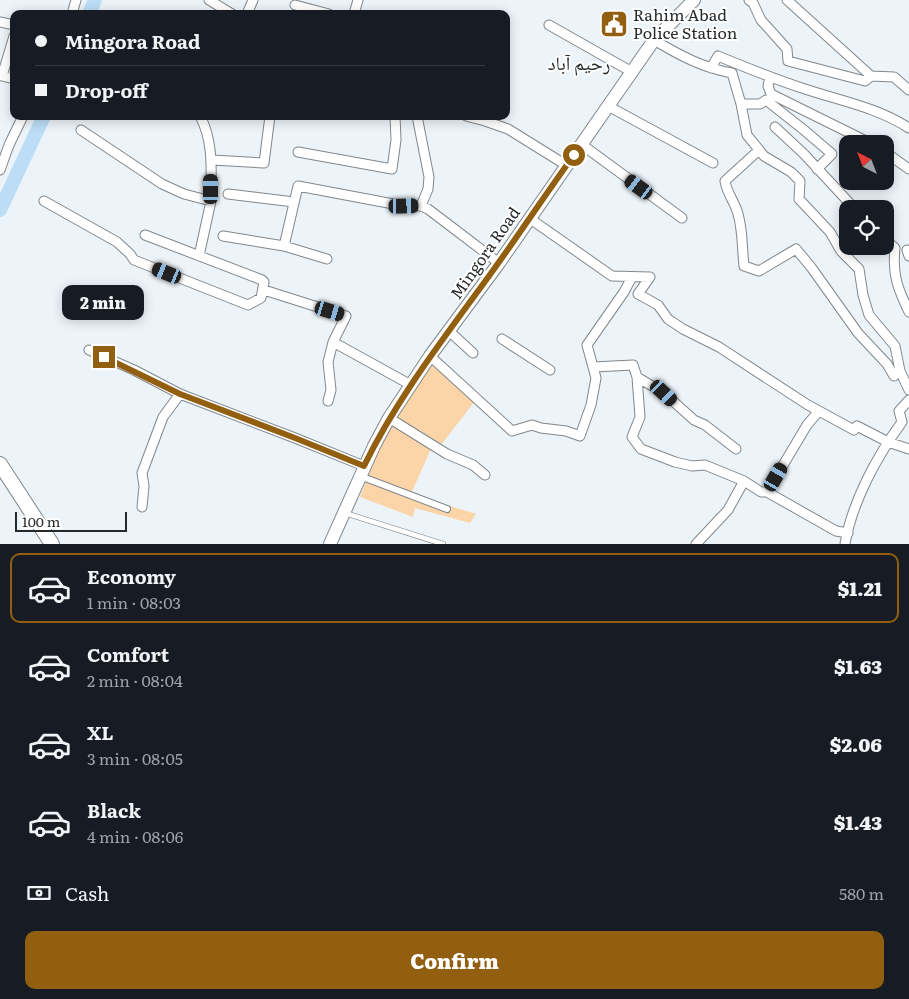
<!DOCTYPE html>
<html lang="en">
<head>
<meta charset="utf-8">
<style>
	body { margin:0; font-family:Literata,"Noto Naskh Arabic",serif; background:#242831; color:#f1f3f6; height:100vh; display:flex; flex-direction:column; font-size:19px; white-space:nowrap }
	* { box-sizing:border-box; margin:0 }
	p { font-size:16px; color:#9ea1a6 }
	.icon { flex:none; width:28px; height:28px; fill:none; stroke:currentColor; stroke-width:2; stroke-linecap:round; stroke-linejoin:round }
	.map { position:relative; height:544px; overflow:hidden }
	.sheet { display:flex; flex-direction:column; background:#171b24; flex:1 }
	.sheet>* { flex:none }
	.hud { position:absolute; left:10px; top:10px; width:500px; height:110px; border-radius:10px; box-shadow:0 2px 12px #0003; display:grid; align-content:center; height:110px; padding:0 25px; background:#171b24 }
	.needle { width:32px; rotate:318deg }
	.tools { position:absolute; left:839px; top:135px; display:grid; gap:10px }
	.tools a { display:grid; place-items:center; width:55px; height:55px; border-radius:10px; background:#171b24; box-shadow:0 2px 12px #0003; font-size:25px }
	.scale { position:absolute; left:15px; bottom:12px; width:112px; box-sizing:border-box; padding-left:5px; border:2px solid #272a2b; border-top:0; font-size:14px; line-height:18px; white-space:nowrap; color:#272a2b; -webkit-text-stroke:4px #fff; paint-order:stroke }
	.end { position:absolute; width:22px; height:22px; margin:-11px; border:6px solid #915f0f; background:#fff; box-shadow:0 0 0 2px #fff }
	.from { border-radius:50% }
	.bubble { position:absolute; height:35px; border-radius:10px; background:#171b24; box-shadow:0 2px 12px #0003; font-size:16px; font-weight:800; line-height:35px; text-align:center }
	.car { position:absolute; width:15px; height:30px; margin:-15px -8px; border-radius:6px; box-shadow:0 0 4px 1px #0007; background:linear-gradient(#222 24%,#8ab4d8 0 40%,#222 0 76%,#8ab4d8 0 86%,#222 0) }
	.hud b { display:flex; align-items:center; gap:18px; height:48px; font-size:19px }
	.hud b+b { border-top:1px solid #363941 }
	.hud i { width:12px; height:12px; background:#f1f3f6 }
	ul { padding:9px 0 0; list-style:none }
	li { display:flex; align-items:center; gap:15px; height:70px; margin:0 10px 8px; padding:0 15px; border:2px solid transparent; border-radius:10px }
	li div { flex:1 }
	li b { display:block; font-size:19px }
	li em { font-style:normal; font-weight:800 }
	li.active { border-color:#915f0f }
	li>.icon { width:45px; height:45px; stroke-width:1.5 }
	.pay { display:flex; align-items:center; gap:12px; height:55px; padding:0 25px; font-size:19px }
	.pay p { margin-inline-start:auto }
	.action { display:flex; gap:10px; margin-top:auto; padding:10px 25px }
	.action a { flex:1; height:58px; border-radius:10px; background:#915f0f; color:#fff; font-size:20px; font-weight:800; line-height:58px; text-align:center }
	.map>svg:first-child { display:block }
	.green { fill:#fbd5a8 }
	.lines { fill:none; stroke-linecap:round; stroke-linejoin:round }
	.river { stroke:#bcddf5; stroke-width:14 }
	.service-casing { stroke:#81878b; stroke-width:6 }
	.pedestrian-casing { stroke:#81878b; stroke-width:8 }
	.minor-casing { stroke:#81878b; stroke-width:11 }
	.primary-casing { stroke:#81878b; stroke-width:14 }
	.trunk-casing { stroke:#81878b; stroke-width:16 }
	.service { stroke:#fff; stroke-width:4.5 }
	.pedestrian { stroke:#fff; stroke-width:6 }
	.minor { stroke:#fff; stroke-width:9 }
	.primary { stroke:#fff; stroke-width:12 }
	.trunk { stroke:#fff; stroke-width:14 }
	.route { stroke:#915f0f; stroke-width:6 }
	.labels { text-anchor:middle; stroke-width:4; stroke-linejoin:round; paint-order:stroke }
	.poi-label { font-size:16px; fill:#272a2b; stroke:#fff; text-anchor:start }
	.street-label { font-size:16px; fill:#272a2b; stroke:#fff }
	.quarter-label { font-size:19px; fill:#272a2b; stroke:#fff }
</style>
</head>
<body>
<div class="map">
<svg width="909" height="544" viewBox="0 0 909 544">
	<rect width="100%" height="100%" fill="#edf4f9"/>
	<path class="green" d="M430,356l45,45 -34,44 -8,-1 -22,50 65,20 -6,9 -55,-15 -2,9 -53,-20 24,-61z"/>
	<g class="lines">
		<path class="river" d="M89,14l6,-14
			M0,210l44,-94"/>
		<g class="service-casing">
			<path id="service" d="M345,513l98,31"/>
		</g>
		<g class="pedestrian-casing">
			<path id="pedestrian" d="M360,476l87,33"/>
		</g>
		<g class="minor-casing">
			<path id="minor" d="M209,0l23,14
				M749,0l4,3 8,17 26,29 1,12 77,20 6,-5 23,1 15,13
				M787,0l84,76
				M295,5l34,9
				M72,14l4,-14
				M247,14l6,-14
				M354,14l4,-14
				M0,22l14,3
				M549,25l83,47
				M14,36l-12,40 12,3
				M654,40c25,15 49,28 78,33l9,31 6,31 17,21 27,16 9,9 -1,18 31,33 11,19 18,18 4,26 6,20 26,31 5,25 9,19
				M711,68l7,-12c29,12 58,24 87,33 36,12 71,18 104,39
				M770,77l-2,9 3,8 101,50
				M741,104h19l6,-4 38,30 28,24 -15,15
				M608,106l105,57
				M417,116l12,61 -1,12 -7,17
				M466,116l19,5 23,8 58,36
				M775,127l29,27 51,55
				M81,130l81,54 22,10 27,7c0,-29 3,-59 -11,-85
				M581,144l101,74
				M759,150l-34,31c2,13 10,21 13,33 5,17 4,35 6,52l15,5 37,-22 15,18 47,66 29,31 7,12
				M298,152l94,17 4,-29 -1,-24
				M885,152l24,17
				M212,160l52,3 6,-47
				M0,170l9,-25 14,-29
				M228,194l66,8
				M44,201l73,41 13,12 4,6 114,45 13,-7 3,-16 -2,-2 -117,-45
				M529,218l83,58 38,1
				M223,236l61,10 43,13
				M885,239l10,9c-3,27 3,41 14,64
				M284,246l14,-60 106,20h17l7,3 71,54
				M907,250l2,6
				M199,256l12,-55
				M650,277l-12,17 20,11 10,14 15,10 36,18 89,58 46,25 3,-4 31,16 21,7
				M264,290l82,26 -13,26 78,43
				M449,331l24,22
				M502,339l48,31
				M89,350l45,20 46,24 115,44 69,28
				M430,356l82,75 20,-6 9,3 25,3 14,5 11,-31 5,-27 -9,-33 37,-53 8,-15
				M593,367l40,-2 4,12 3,40 -8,20 9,12 34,13 17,4 13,-1 39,16 17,11h6l69,39 12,2
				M637,377l27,16 30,27 11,5 31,24
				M328,401l3,-11 -3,-28 5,-20
				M389,418l58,36 26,11 12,10
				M767,492l40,-67 12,-14
				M142,507l2,-21 -2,-13 21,-56 17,-23
				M696,544l32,-34 16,-29
				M845,544c7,-42 32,-88 57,-122l-3,-11 10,-11"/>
		</g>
		<g class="primary-casing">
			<path id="primary" d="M330,544l44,-98 15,-28 41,-62 69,-93 155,-223 40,-40"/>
		</g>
		<g class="trunk-casing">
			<path id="trunk" d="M0,464l52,80"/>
		</g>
		<use href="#service" class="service"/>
		<use href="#pedestrian" class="pedestrian"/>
		<use href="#minor" class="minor"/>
		<use href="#primary" class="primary"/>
		<use href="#trunk" class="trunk"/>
	</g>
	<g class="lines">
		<path class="route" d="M104,357l76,37 115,44 69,28c33,-68 80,-128 125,-190 29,-40 56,-81 85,-121"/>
	</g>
	<defs>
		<g id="civic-square" transform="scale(1.4375)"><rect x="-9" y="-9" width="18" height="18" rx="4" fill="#915f0f" stroke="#fff"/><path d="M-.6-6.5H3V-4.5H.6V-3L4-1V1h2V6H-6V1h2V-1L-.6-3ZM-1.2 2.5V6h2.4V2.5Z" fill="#fff"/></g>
	</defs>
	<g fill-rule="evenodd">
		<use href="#civic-square" x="614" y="24"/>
	</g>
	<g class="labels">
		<g class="poi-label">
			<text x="633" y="21">Rahim Abad<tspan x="633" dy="18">Police Station</tspan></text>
		</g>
		<g class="street-label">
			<text transform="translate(485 253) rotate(-55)" y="6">Mingora Road</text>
		</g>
		<g class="quarter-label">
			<text x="579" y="70">رحیم آباد</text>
		</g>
	</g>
</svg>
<div class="tools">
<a><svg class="needle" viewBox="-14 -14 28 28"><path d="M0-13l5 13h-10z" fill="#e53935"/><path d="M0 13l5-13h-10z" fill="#9ea1a6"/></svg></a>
<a><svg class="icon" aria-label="locate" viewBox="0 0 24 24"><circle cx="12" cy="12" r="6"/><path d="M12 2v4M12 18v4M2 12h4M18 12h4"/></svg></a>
</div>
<div class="scale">100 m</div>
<i class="end from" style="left:574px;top:155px"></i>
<i class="end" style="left:104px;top:357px"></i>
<div class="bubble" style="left:62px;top:285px;width:82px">2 min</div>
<i class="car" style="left:639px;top:187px;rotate:306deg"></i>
<i class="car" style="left:211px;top:189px;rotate:0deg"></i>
<i class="car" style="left:404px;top:206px;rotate:89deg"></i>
<i class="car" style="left:167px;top:273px;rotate:292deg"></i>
<i class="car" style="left:330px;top:311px;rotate:107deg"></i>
<i class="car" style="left:664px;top:393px;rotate:133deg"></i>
<i class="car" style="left:776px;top:477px;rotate:30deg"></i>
<div class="hud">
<b><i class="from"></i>Mingora Road</b>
<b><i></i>Drop-off</b>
</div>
</div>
<section class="sheet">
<ul>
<li class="active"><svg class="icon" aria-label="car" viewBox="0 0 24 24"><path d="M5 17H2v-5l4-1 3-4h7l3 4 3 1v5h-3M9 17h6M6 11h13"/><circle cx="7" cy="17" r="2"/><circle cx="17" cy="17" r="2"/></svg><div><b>Economy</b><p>1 min · 08:03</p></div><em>$1.21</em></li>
<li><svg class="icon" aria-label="car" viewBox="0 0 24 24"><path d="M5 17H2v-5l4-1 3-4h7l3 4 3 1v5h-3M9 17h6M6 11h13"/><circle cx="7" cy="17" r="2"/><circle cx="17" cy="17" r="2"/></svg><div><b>Comfort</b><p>2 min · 08:04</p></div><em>$1.63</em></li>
<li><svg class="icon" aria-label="car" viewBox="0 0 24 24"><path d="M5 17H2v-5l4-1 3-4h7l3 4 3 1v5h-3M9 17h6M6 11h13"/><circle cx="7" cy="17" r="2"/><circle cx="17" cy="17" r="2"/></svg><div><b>XL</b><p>3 min · 08:05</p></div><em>$2.06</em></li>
<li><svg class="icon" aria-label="car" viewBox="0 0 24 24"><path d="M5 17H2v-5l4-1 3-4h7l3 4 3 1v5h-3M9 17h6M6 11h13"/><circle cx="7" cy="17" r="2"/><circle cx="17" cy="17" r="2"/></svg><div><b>Black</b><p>4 min · 08:06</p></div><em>$1.43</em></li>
</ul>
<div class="pay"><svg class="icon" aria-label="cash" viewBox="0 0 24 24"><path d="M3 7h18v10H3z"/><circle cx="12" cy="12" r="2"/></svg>Cash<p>580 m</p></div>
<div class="action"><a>Confirm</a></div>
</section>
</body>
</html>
